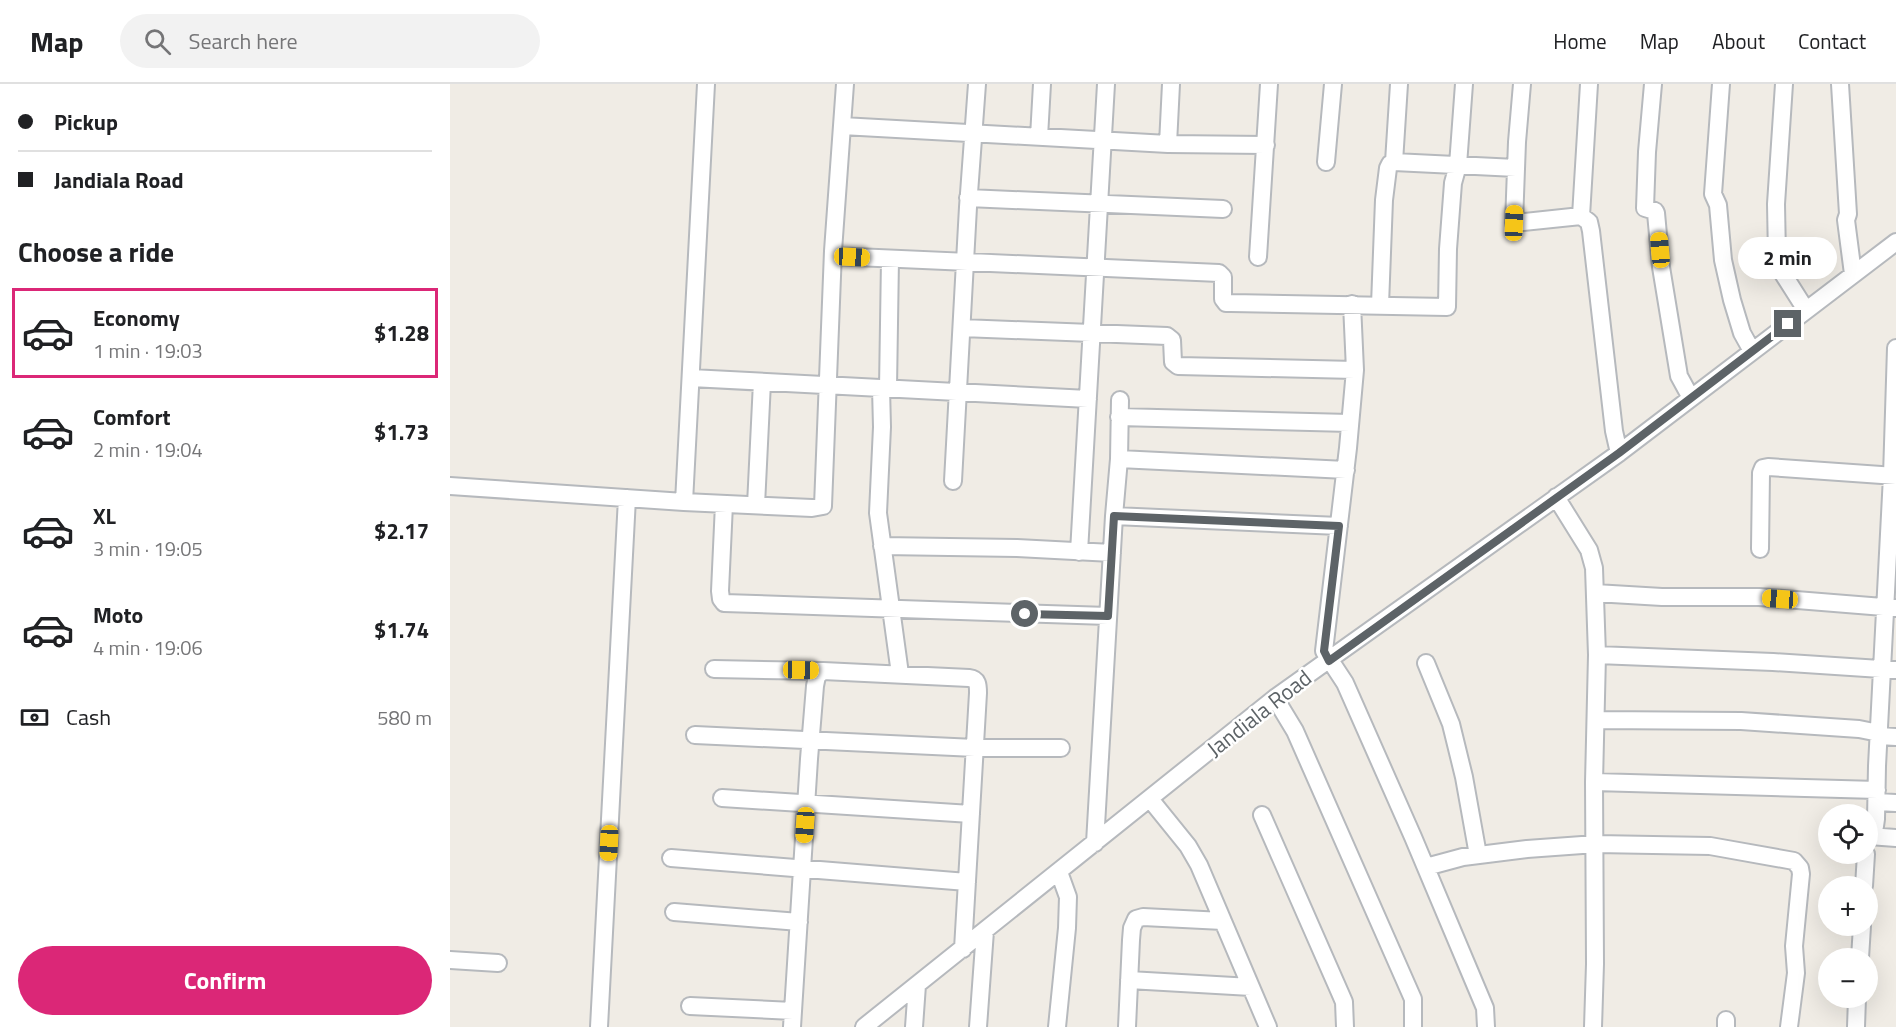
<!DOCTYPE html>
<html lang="en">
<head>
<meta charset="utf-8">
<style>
	body { margin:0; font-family:"Titillium Web",sans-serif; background:#f2f2f2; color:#202124; height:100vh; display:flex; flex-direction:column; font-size:22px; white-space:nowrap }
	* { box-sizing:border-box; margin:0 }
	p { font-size:20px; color:#757577 }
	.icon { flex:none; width:33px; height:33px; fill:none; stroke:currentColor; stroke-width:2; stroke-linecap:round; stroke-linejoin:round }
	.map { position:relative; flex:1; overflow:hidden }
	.drawer { display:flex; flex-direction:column; background:#fff; width:450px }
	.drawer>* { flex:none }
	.hud { display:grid; align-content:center; height:132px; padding:0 18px; background:#fff }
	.buttons { position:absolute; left:1368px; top:720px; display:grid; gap:12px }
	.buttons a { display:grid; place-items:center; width:60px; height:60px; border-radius:50%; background:#fff; box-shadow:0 6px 24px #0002; font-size:30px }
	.end { position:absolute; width:27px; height:27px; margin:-14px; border:8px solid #5d6367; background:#fff; box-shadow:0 0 0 3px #fff }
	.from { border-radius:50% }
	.bubble { position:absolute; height:42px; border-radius:21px; background:#fff; box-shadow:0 6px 24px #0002; font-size:20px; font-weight:700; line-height:42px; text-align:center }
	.car { position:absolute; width:18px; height:36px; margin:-18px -9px; border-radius:8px; box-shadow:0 0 4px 2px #0007; background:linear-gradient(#f5c518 24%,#345 0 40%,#f5c518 0 76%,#345 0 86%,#f5c518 0) }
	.hud b { display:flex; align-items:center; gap:21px; height:57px; font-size:22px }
	.hud b+b { border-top:2px solid #e0e0e0 }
	.hud i { width:15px; height:15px; background:#202124 }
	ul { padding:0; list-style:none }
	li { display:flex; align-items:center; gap:18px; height:90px; margin:0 12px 9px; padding:0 6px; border:3px solid transparent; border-radius:0px }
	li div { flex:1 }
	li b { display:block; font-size:22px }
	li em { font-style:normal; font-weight:700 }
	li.on { border-color:#db2777 }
	li>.icon { width:54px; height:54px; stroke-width:1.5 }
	h2 { padding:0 18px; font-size:27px; line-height:72px }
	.pay { display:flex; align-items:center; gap:15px; height:66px; padding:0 18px; font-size:22px }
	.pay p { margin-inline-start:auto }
	.primary-button { display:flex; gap:12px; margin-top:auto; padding:12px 18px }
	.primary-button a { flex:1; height:69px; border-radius:36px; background:#db2777; color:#fff; font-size:24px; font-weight:700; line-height:69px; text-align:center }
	header { display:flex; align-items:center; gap:36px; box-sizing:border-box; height:84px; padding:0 30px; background:#fff; border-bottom:2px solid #e0e0e0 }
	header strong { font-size:28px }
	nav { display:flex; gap:33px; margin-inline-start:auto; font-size:21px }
	.search { width:420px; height:54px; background:#f2f2f2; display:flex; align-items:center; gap:15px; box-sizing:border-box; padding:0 21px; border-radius:33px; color:#757577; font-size:22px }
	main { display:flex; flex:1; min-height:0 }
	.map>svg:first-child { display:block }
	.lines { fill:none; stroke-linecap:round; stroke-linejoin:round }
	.minor-casing { stroke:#b6b9bd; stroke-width:20 }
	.minor { stroke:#fff; stroke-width:16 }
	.route { stroke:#5d6367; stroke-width:8 }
	.labels { text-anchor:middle; stroke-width:5; stroke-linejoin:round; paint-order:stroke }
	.street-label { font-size:22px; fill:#5d6367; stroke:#fff }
</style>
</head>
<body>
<header>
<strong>Map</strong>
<div class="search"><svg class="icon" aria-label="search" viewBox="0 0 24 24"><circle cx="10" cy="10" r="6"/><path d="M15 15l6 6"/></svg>Search here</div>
<nav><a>Home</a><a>Map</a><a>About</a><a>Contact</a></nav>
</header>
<main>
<section class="drawer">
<div class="hud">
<b><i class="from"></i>Pickup</b>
<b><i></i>Jandiala Road</b>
</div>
<h2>Choose a ride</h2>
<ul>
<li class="on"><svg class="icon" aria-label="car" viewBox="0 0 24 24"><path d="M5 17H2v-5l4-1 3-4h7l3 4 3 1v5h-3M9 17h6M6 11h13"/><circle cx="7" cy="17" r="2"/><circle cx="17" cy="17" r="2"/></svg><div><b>Economy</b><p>1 min · 19:03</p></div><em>$1.28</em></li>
<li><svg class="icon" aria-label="car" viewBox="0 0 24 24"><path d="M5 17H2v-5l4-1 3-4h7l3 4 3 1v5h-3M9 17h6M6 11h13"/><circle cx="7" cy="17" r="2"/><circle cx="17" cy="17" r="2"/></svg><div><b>Comfort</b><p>2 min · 19:04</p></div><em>$1.73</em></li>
<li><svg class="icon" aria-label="car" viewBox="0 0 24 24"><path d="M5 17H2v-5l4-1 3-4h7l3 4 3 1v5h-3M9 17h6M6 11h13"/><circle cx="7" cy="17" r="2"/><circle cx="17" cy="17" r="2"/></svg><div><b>XL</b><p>3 min · 19:05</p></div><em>$2.17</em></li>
<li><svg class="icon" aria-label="car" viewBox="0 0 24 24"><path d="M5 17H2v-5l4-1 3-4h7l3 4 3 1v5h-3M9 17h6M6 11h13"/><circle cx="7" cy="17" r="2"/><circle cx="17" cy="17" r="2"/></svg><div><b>Moto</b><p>4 min · 19:06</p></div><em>$1.74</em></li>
</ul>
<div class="pay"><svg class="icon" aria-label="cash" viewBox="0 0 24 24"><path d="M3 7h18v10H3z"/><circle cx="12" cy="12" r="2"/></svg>Cash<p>580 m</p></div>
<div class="primary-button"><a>Confirm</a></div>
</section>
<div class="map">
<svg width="1446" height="943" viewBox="0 0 1446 943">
	<rect width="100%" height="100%" fill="#f0ece5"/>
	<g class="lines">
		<g class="minor-casing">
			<path id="minor" d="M1072,0l-5,58 -3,81 67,-7
				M1139,0l-8,132 8,6 2,9 23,200 5,22
				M1203,0l-6,68 -2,56 10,3 1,2 5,54 18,109 12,22
				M1271,0l-8,110 5,11 5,55 9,40 10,33 10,18
				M1334,0l-8,120 1,53 3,12 26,41
				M1390,0l8,130 -2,6 7,54
				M392,42l326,18 98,1
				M589,53l3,-53
				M718,60l3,-60
				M876,78l7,-78
				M944,78l122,6
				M518,114l255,11
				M383,172l386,17 4,4v22l3,4h5l216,4 1,-58 5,-66 5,-18 6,-81
				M808,173l11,-173
				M902,220l3,66 -7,78 -24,203 21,32 68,154 72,171 1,19
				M930,221l4,-105 4,-32 2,-4 4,-2 5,-78
				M512,244l205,8 5,4 1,22 5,4 177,4
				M241,294l397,21
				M431,304l1,39 -4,86 22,161
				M438,304l2,-129
				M669,333l231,6
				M669,375l227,11
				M503,397l15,-274 9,-123
				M0,402l234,16 128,6 11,-2 10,-255 12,-167
				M1106,413l33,53 5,18 3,87 -3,127 1,182 -2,63
				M234,418l22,-418
				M274,420l-4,87 1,8 3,4 384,13
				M306,421l6,-123
				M664,432l225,10
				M432,462l135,2 95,5
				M1310,465l1,-76 2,-5 5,-1 128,9
				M629,468l27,-468
				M1145,509l67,4h97l137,11
				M1147,571l176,7 123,8
				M976,579l25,61 13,53 14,78
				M264,585l109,2
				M825,614l20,33 118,268v28
				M1146,636l145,1 118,8 15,3 5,4 17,1
				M245,651l280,13h86
				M1144,698l283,8
				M272,714l249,16
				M700,715l38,47 11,19 69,162
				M1427,718l19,1
				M812,731l79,180 3,7 1,25
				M1419,752l27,2
				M1418,753l7,-11 1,-7 1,-53 15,-290 4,-128
				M645,759l19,-327 5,-57 1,-59
				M221,774l296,24
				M976,783l37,-10 64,-8 69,-5 114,2 84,15 6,7 1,6 -7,72 2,27 -7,54
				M1414,802l2,-32
				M224,828l125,10
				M1410,874l2,-32
				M0,876l48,3
				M679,896l122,7
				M240,922l103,5
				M149,943l28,-529
				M342,943l17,-268 6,-73 2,-10 6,-5 146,7c9,1 9,7 9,15l-15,256
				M414,943l411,-329 344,-245 277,-211
				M464,943l3,-42
				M528,943l7,-96
				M607,943l10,-99 1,-31 -9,-25
				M677,943l4,-87 1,-12 4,-9 7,-2 80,4
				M1276,943v-7
				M1406,943l1,-29"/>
		</g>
		<use href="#minor" class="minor"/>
	</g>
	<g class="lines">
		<path class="route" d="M575,530l83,2 6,-100 225,10 -15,125 5,10 290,-208 169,-129"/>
	</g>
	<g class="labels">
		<g class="street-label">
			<text transform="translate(809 629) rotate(-38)" y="8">Jandiala Road</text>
		</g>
	</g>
</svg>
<div class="buttons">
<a><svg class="icon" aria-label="locate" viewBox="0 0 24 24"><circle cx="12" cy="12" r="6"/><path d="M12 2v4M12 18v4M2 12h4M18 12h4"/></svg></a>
<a>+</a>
<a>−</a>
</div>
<i class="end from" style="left:575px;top:530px"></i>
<i class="end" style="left:1338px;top:240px"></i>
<div class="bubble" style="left:1288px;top:153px;width:99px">2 min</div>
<i class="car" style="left:1064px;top:139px;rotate:2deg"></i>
<i class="car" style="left:1210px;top:166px;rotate:355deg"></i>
<i class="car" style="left:402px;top:173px;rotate:93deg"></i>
<i class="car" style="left:1330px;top:515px;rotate:274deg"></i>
<i class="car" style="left:351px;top:586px;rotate:91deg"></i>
<i class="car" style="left:355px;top:741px;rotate:184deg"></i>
<i class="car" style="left:159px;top:759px;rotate:183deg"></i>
</div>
</main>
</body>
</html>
